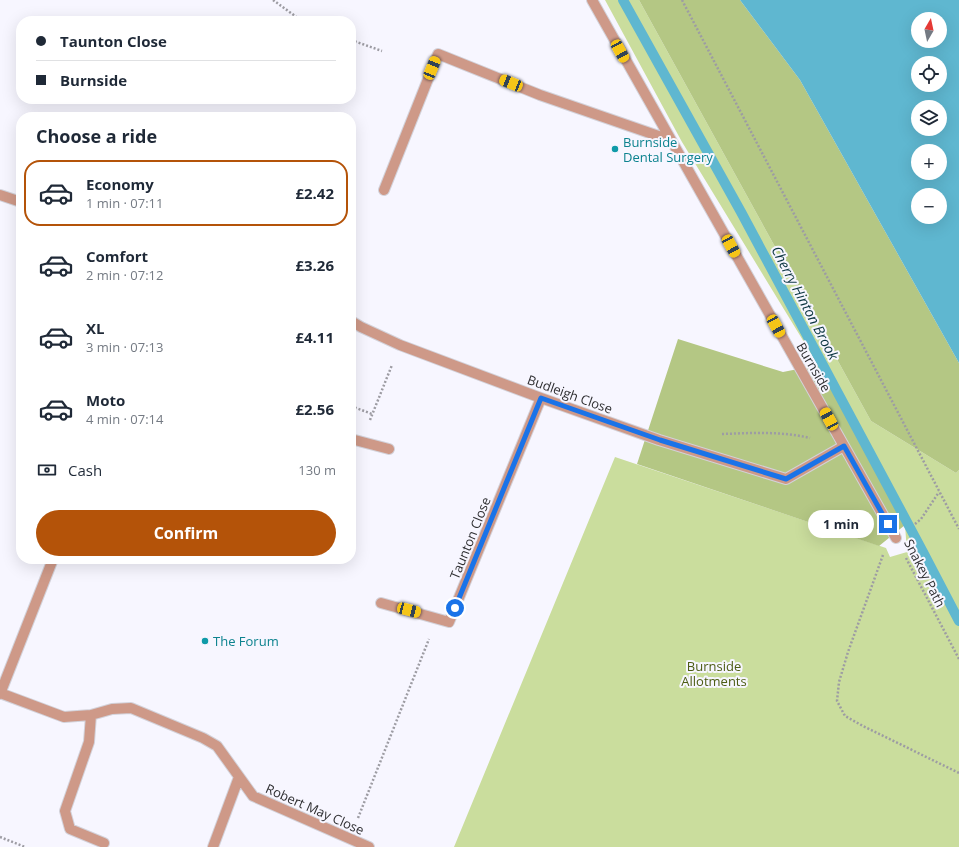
<!DOCTYPE html>
<html lang="en">
<head>
<meta charset="utf-8">
<style>
	body { margin:0; font-family:"Open Sans",sans-serif; background:#f2f2f3; color:#1f2937; height:100vh; display:flex; flex-direction:column; font-size:15px; white-space:nowrap }
	* { box-sizing:border-box; margin:0 }
	p { font-size:13px; color:#747a83 }
	.icon { flex:none; width:22px; height:22px; fill:none; stroke:currentColor; stroke-width:2; stroke-linecap:round; stroke-linejoin:round }
	.map { position:relative; flex:1; overflow:hidden }
	.details { position:absolute; left:16px; top:112px; width:340px; height:452px; display:flex; flex-direction:column; background:#fff; border-radius:16px; box-shadow:0 4px 16px #0002 }
	.details>* { flex:none }
	.top-card { position:absolute; left:16px; top:16px; width:340px; height:88px; border-radius:16px; box-shadow:0 4px 16px #0002; display:grid; align-content:center; height:88px; padding:0 20px; background:#fff }
	.needle { width:26px; rotate:9deg }
	.controls { position:absolute; left:911px; top:12px; display:grid; gap:8px }
	.controls a { display:grid; place-items:center; width:36px; height:36px; border-radius:50%; background:#fff; box-shadow:0 4px 16px #0002; font-size:20px }
	.end { position:absolute; width:18px; height:18px; margin:-9px; border:5px solid #1a73e8; background:#fff; box-shadow:0 0 0 2px #fff }
	.from { border-radius:50% }
	.bubble { position:absolute; height:28px; border-radius:14px; background:#fff; box-shadow:0 4px 16px #0002; font-size:13px; font-weight:700; line-height:28px; text-align:center }
	.car { position:absolute; width:12px; height:24px; margin:-12px -6px; border-radius:5px; box-shadow:0 0 3px 1px #0007; background:linear-gradient(#f5c518 24%,#345 0 40%,#f5c518 0 76%,#345 0 86%,#f5c518 0) }
	.top-card b { display:flex; align-items:center; gap:14px; height:38px; font-size:15px }
	.top-card b+b { border-top:1px solid #e0e1e3 }
	.top-card i { width:10px; height:10px; background:#1f2937 }
	ul { padding:0; list-style:none }
	li { display:flex; align-items:center; gap:12px; height:66px; margin:0 8px 6px; padding:0 12px; border:2px solid transparent; border-radius:16px }
	li div { flex:1 }
	li b { display:block; font-size:15px }
	li em { font-style:normal; font-weight:700 }
	li.selected { border-color:#b45309 }
	li>.icon { width:36px; height:36px; stroke-width:1.5 }
	h2 { padding:0 20px; font-size:18px; line-height:48px }
	.pay { display:flex; align-items:center; gap:10px; height:44px; padding:0 20px; font-size:15px }
	.pay p { margin-inline-start:auto }
	.button { display:flex; gap:8px; margin-top:auto; padding:8px 20px }
	.button a { flex:1; height:46px; border-radius:24px; background:#b45309; color:#fff; font-size:16px; font-weight:700; line-height:46px; text-align:center }
	.map>svg:first-child { display:block }
	.green { fill:#cadd9d }
	.forest { fill:#b4c784 }
	.water { fill:#5fb7d0; fill-rule:evenodd }
	.lines { fill:none; stroke-linecap:round; stroke-linejoin:round }
	.stream { stroke:#5fb7d0; stroke-width:10 }
	.minor-casing { stroke:#d3d2da; stroke-width:12 }
	.path { stroke:#9d9ca3; stroke-width:2.5; stroke-dasharray:2 2; stroke-linecap:butt }
	.minor { stroke:#ce9988; stroke-width:10 }
	.route { stroke:#1a73e8; stroke-width:5 }
	.culture-dot { fill:#0f9aa8; stroke:#f7f6ff; stroke-width:1.5 }
	.labels { text-anchor:middle; stroke-width:4; stroke-linejoin:round; paint-order:stroke }
	.culture-label { font-size:13px; fill:#0d838f; stroke:#f7f6ff; text-anchor:start }
	.street-label { font-size:13px; fill:#2f2f32; stroke:#f7f6ff }
	.park-label { font-size:13px; fill:#4d5d14; stroke:#f7f6ff }
	.water-label { font-size:14px; font-style:italic; fill:#0b3540; stroke:#f7f6ff }
</style>
</head>
<body>
<div class="map">
<svg width="959" height="847" viewBox="0 0 959 847">
	<rect width="100%" height="100%" fill="#f7f6ff"/>
	<path class="green" d="M605,0h34l232,421 85,52 3,-3v377h-505l161,-390 271,91 4,9 17,-5 -2,-27 -54,-102 -33,-58 -136,-223z"/>
	<path class="forest" d="M639,0h101l60,80 159,283v107l-3,3 -85,-52z
		M678,339l105,33 35,-7 33,58 54,102 -26,21 -242,-82z"/>
	<path class="water" d="M740,0h219v363l-159,-283zM918,19h22v22h-22zM918,63h22v22h-22zM918,107h22v22h-22zM918,151h22v22h-22zM918,195h22v22h-22z"/>
	<g class="lines">
		<path class="stream" d="M623,0l118,212 182,340 36,69"/>
		<g class="minor-casing">
			<path id="minor" d="M592,0l304,538
				M384,190l54,-136 102,41 130,45
				M0,195l21,7
				M351,321l10,6 39,18 141,53 118,42 127,39 58,-33
				M351,439l38,10
				M381,603l68,19 92,-224
				M0,693l64,24 27,-2 21,-6 19,-1 72,30 14,8 36,50 116,51
				M0,694l53,-135
				M91,715l-2,27 -24,69 5,18 34,14
				M213,847l26,-70"/>
		</g>
		<path class="path" d="M273,0l29,21
			M682,0l277,529
			M351,40l31,11
			M351,406l21,8
			M370,420l22,-55
			M722,434c29,-1 59,-3 88,4
			M915,524l6,-5 18,-27
			M883,555l-35,97 -9,30 -2,19 8,15 18,10 96,47
			M906,558l53,101
			M358,818l71,-179
			M0,837l25,10"/>
		<use href="#minor" class="minor"/>
	</g>
	<g class="lines">
		<path class="route" d="M455,608l86,-210 119,42 126,39 58,-33 44,78"/>
	</g>
	<g class="culture-dot">
		<circle cx="615" cy="149" r="4"/>
		<circle cx="205" cy="641" r="4"/>
	</g>
	<g class="labels">
		<g class="culture-label">
			<text x="623" y="147">Burnside<tspan x="623" dy="15">Dental Surgery</tspan></text>
			<text x="213" y="646">The Forum</text>
		</g>
		<g class="street-label">
			<text transform="translate(814 367) rotate(60)" y="5">Burnside</text>
			<text transform="translate(570 394) rotate(20)" y="5">Budleigh Close</text>
			<text transform="translate(470 538) rotate(-68)" y="5">Taunton Close</text>
			<text transform="translate(925 573) rotate(63)" y="5">Snakey Path</text>
			<text transform="translate(315 809) rotate(24)" y="5">Robert May Close</text>
		</g>
		<g class="park-label">
			<text x="714" y="671">Burnside<tspan x="714" dy="15">Allotments</tspan></text>
		</g>
		<g class="water-label">
			<text transform="translate(805 303) rotate(62)" y="5">Cherry Hinton Brook</text>
		</g>
	</g>
</svg>
<div class="controls">
<a><svg class="needle" viewBox="-14 -14 28 28"><path d="M0-13l5 13h-10z" fill="#e53935"/><path d="M0 13l5-13h-10z" fill="#747a83"/></svg></a>
<a><svg class="icon" aria-label="locate" viewBox="0 0 24 24"><circle cx="12" cy="12" r="6"/><path d="M12 2v4M12 18v4M2 12h4M18 12h4"/></svg></a>
<a><svg class="icon" aria-label="layers" viewBox="0 0 24 24"><path d="M12 4l9 5-9 5-9-5zM3 14l9 5 9-5"/></svg></a>
<a>+</a>
<a>−</a>
</div>
<i class="end from" style="left:455px;top:608px"></i>
<i class="end" style="left:888px;top:524px"></i>
<div class="bubble" style="left:808px;top:510px;width:66px">1 min</div>
<i class="car" style="left:620px;top:51px;rotate:151deg"></i>
<i class="car" style="left:432px;top:68px;rotate:22deg"></i>
<i class="car" style="left:511px;top:83px;rotate:292deg"></i>
<i class="car" style="left:731px;top:246px;rotate:151deg"></i>
<i class="car" style="left:776px;top:326px;rotate:151deg"></i>
<i class="car" style="left:829px;top:419px;rotate:331deg"></i>
<i class="car" style="left:409px;top:610px;rotate:105deg"></i>
<div class="top-card">
<b><i class="from"></i>Taunton Close</b>
<b><i></i>Burnside</b>
</div>
<section class="details">
<h2>Choose a ride</h2>
<ul>
<li class="selected"><svg class="icon" aria-label="car" viewBox="0 0 24 24"><path d="M5 17H2v-5l4-1 3-4h7l3 4 3 1v5h-3M9 17h6M6 11h13"/><circle cx="7" cy="17" r="2"/><circle cx="17" cy="17" r="2"/></svg><div><b>Economy</b><p>1 min · 07:11</p></div><em>£2.42</em></li>
<li><svg class="icon" aria-label="car" viewBox="0 0 24 24"><path d="M5 17H2v-5l4-1 3-4h7l3 4 3 1v5h-3M9 17h6M6 11h13"/><circle cx="7" cy="17" r="2"/><circle cx="17" cy="17" r="2"/></svg><div><b>Comfort</b><p>2 min · 07:12</p></div><em>£3.26</em></li>
<li><svg class="icon" aria-label="car" viewBox="0 0 24 24"><path d="M5 17H2v-5l4-1 3-4h7l3 4 3 1v5h-3M9 17h6M6 11h13"/><circle cx="7" cy="17" r="2"/><circle cx="17" cy="17" r="2"/></svg><div><b>XL</b><p>3 min · 07:13</p></div><em>£4.11</em></li>
<li><svg class="icon" aria-label="car" viewBox="0 0 24 24"><path d="M5 17H2v-5l4-1 3-4h7l3 4 3 1v5h-3M9 17h6M6 11h13"/><circle cx="7" cy="17" r="2"/><circle cx="17" cy="17" r="2"/></svg><div><b>Moto</b><p>4 min · 07:14</p></div><em>£2.56</em></li>
</ul>
<div class="pay"><svg class="icon" aria-label="cash" viewBox="0 0 24 24"><path d="M3 7h18v10H3z"/><circle cx="12" cy="12" r="2"/></svg>Cash<p>130 m</p></div>
<div class="button"><a>Confirm</a></div>
</section>
</div>
</body>
</html>
